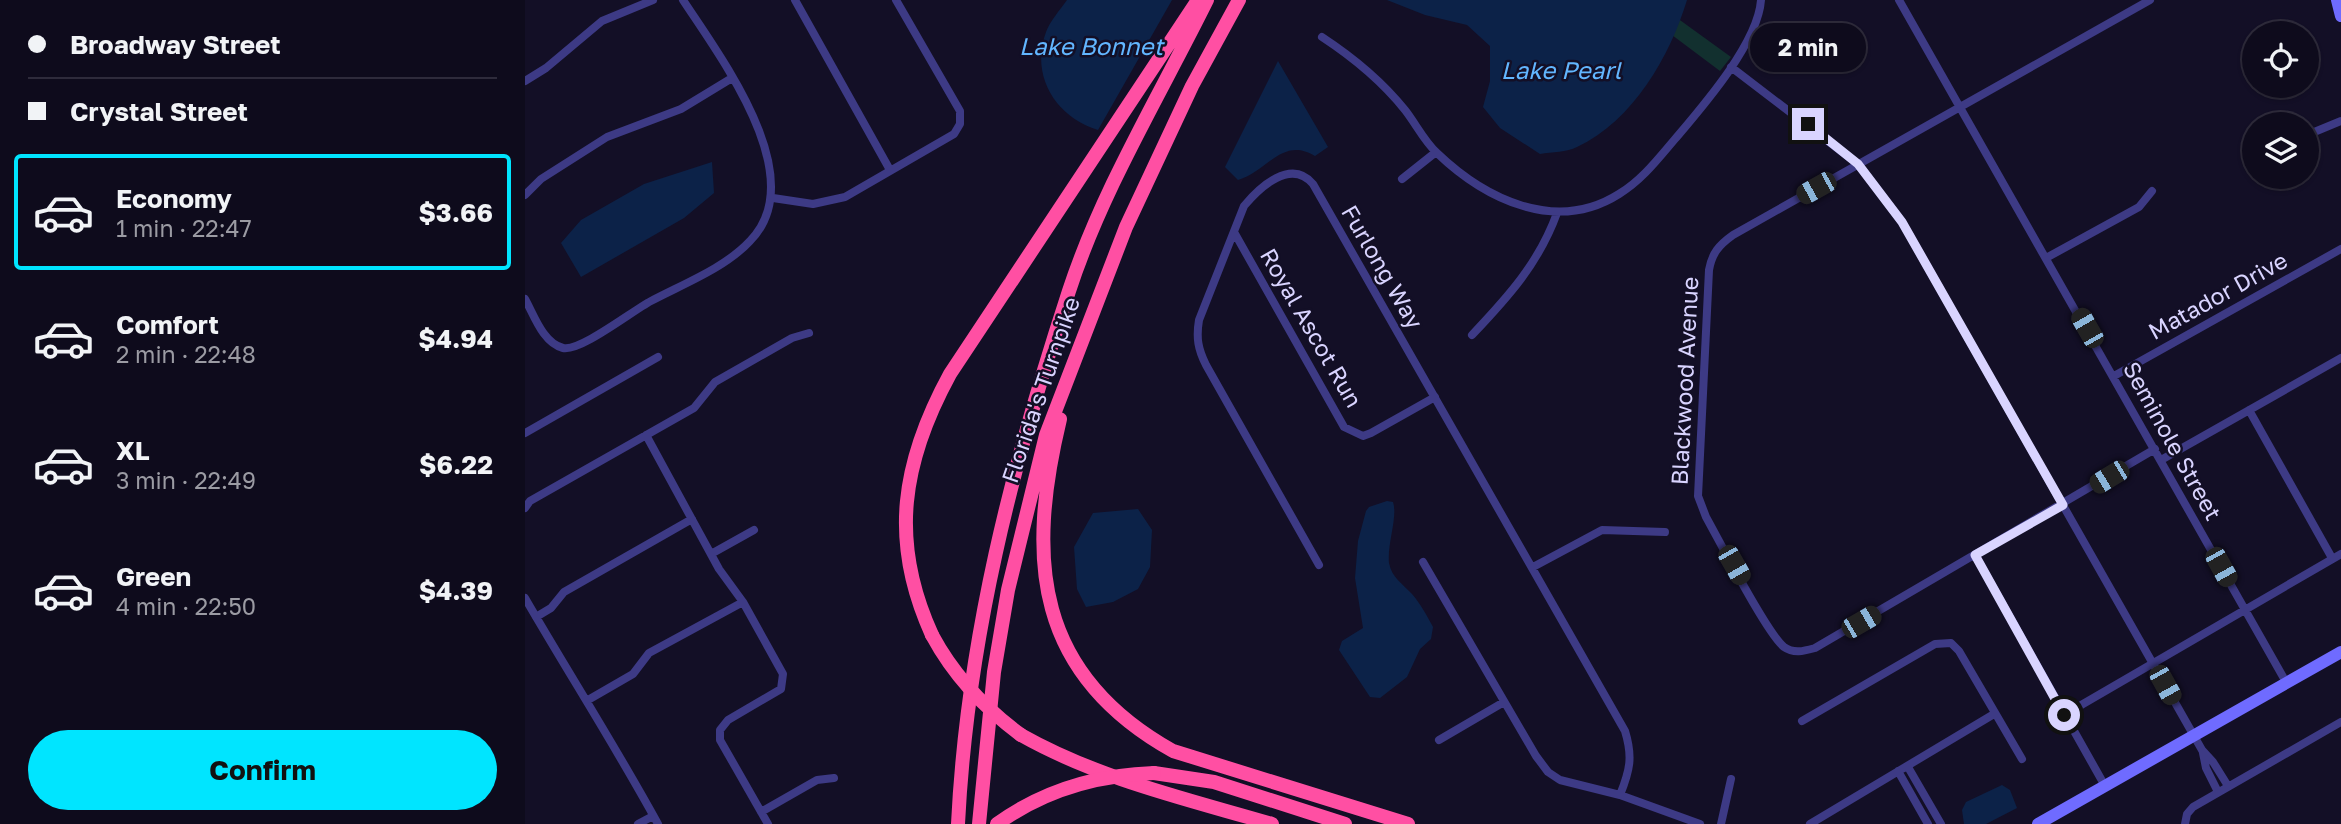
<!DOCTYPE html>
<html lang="en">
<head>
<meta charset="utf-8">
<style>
	body { margin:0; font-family:"Golos Text",sans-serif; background:#1c1929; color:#f1f3f6; height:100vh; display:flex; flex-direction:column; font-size:26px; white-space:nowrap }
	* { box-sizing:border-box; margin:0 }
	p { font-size:23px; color:#9b9ba3 }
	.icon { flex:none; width:38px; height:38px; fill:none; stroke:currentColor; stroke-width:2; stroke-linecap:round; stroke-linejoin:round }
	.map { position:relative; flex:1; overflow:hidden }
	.drawer { display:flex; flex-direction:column; background:#0e0b1c; width:525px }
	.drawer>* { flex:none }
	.guide { display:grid; align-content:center; height:154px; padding:0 28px; background:#0e0b1c }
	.buttons { position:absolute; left:1717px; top:21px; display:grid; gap:14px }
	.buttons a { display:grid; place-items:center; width:77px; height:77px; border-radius:50%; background:#0e0b1c; box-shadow:0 2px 5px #0004,0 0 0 2px #2e2b3b; font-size:35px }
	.end { position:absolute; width:32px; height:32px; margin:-16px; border:9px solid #d9d4ff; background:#111; box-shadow:0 0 0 4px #111 }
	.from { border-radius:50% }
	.bubble { position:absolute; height:49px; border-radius:24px; background:#0e0b1c; box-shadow:0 2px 5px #0004,0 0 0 2px #2e2b3b; font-size:23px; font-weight:700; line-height:49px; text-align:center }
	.car { position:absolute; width:21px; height:42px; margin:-21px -10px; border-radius:9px; box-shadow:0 0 5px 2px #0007; background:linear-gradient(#222 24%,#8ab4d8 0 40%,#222 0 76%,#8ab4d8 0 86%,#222 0) }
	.guide b { display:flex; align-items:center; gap:24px; height:66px; font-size:26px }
	.guide b+b { border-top:2px solid #2e2b3b }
	.guide i { width:18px; height:18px; background:#f1f3f6 }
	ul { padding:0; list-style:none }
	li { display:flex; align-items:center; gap:21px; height:116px; margin:0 14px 10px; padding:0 14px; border:4px solid transparent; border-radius:7px }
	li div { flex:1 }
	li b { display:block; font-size:26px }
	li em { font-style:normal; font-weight:700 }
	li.on { border-color:#00e5ff }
	li>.icon { width:63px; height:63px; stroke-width:1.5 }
	.action { display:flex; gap:14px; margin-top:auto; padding:14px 28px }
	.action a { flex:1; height:80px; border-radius:42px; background:#00e5ff; color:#111; font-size:28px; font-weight:700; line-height:80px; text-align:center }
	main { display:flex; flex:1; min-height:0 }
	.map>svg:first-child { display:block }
	.green { fill:#12302f }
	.water { fill:#0c2248 }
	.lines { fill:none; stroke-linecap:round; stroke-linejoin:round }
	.street { stroke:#3d3a85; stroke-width:8 }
	.secondary { stroke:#6f6bff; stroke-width:12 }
	.highway { stroke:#ff4fa3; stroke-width:14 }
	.highway-bridge { stroke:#ff4fa3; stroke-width:14 }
	.route { stroke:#d9d4ff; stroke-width:9 }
	.labels { text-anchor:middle; stroke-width:5; stroke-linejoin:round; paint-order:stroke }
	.street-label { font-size:23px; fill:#d9d4ff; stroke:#130f26 }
	.water-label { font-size:24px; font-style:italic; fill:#62b6ff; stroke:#130f26 }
</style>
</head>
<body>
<main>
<section class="drawer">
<div class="guide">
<b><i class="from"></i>Broadway Street</b>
<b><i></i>Crystal Street</b>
</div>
<ul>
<li class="on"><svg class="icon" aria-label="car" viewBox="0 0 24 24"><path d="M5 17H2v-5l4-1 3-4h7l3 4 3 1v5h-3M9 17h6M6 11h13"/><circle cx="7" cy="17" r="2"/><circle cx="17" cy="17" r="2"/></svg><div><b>Economy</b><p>1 min · 22:47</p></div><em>$3.66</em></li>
<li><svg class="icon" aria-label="car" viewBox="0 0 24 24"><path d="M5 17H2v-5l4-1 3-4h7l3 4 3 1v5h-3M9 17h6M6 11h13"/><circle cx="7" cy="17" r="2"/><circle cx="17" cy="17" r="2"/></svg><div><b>Comfort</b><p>2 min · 22:48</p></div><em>$4.94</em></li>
<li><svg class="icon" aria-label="car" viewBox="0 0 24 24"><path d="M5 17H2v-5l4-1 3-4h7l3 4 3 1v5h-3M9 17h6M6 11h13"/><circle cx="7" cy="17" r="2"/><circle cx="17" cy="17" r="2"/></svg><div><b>XL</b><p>3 min · 22:49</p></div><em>$6.22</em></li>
<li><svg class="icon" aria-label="car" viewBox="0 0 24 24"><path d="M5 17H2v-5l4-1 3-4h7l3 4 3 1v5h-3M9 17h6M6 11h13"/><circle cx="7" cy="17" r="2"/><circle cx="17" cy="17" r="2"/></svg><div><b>Green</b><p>4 min · 22:50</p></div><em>$4.39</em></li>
</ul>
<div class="action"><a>Confirm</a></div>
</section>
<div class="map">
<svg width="1816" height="824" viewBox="0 0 1816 824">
	<rect width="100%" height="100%" fill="#130f26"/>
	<path class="green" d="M1141,10l65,47 -11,14 -64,-48z"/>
	<path class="water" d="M542,0h105l-74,130c-43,-13 -68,-55 -52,-98 4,-11 14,-22 21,-32z
		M862,0h300c-17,56 -54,121 -110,147 -10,5 -25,5 -37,7l-40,-26 -17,-21 7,-26v-35l-23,-21 -42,-10z
		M753,61l50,86 -13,9c-33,-20 -48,16 -77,24l-13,-13z
		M187,162l2,31 -30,25 -103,59 -20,-34 20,-23 63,-36z
		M862,501l6,1c5,15 -6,42 -4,61 3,15 13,20 23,31 8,9 15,22 21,33l-2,12 -11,10 -13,28 -27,21 -10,-1 -31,-47 3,-9 21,-13 -8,-50 3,-37 8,-30 3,-4z
		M613,509l14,21 -2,37 -12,22 -25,13 -27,5 -9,-18 -3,-42 19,-34z
		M1477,785l8,5 7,18 -31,16h-22l-2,-14 4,-8z"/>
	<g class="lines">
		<path class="street" d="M270,0l95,170
			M1374,0l387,682
			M1625,0l-417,235c-14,10 -21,18 -24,35l-11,226 8,21c14,25 61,117 78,130 10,7 20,4 31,1l340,-199
			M797,37c32,21 59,43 83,73 11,14 19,31 32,43 48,46 119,81 182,41 23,-14 39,-35 56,-55 28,-33 83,-96 86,-139
			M1206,67l127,97 44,58 300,528 11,12 15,24
			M0,81l21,-13 56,-47 51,-21
			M1782,135l34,-14
			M1723,166l6,-3
			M877,179l34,-27
			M0,195l16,-16 66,-42 74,-28 51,-31
			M248,198l40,6 32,-7 109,-63 6,-10v-13l-64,-111
			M709,232l110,195 19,9 8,-3 64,-36
			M1521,258l93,-51 13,-16
			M0,299c9,16 18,44 38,49 17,4 69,-37 88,-47 32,-17 74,-33 99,-60 62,-63 -29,-183 -67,-241
			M947,335c36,-38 67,-72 85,-122
			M1589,376l227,-127
			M1724,410l83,148
			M0,433l133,-76
			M121,435l73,134 24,33 40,72 -2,15 -53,31 -8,10v10l48,84
			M1636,460l180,-102
			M0,508l5,-7 164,-93 21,-26 77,-44 17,-5
			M186,554l43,-24
			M1450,555l130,231
			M898,562l113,194 12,16 12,8 60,15 80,29
			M794,565l-113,-200c-8,-16 -10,-27 -7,-45l45,-114c16,-19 47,-48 69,-22l312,547c8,26 5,39 -5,64
			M1008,567l69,-37 63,2
			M0,598c44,76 91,149 133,226
			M11,617l15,-9 13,-16 128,-73
			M63,700l45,-26 16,-21 94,-51
			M1539,715l277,-161
			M1277,721l133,-77 16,-1 8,8 63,108
			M914,740l65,-38
			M1678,753l3,15 12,24
			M1383,767l33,57
			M1373,771l30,53
			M236,812l56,-32 17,-2
			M113,824l15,-8
			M1196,824l10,-45
			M1285,824l184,-110
			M1660,824l2,-10 6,-7 148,-85"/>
		<path class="secondary" d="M1812,0l4,16
			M1513,824l303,-172"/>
		<path class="highway" d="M535,419c-34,141 -25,255 113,332l235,73
			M407,635c-43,-94 -30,-173 18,-261l248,-374
			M496,735c78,44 166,64 251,89
			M629,773l60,9 131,42
			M433,824c9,-183 54,-359 111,-533 33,-101 91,-196 138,-291
			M454,824l15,-152 14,-82 38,-155 80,-208 66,-141 47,-86"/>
		<path class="highway-bridge" d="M407,635c22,41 51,72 89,100
			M472,824c47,-34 99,-49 157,-51"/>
	</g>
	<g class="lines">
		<path class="route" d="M1283,124l50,40 44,58 161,283 -88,50 89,160"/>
	</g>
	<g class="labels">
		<g class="street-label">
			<text transform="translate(857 267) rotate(60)" y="8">Furlong Way</text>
			<text transform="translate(1693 296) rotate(-29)" y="8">Matador Drive</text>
			<text transform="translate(786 328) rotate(60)" y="8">Royal Ascot Run</text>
			<text transform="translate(1160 381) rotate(-87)" y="8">Blackwood Avenue</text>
			<text transform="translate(516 390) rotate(-71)" y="8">Florida's Turnpike</text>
			<text transform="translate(1647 441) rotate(61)" y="8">Seminole Street</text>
		</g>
		<g class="water-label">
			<text x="566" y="55">Lake Bonnet</text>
			<text x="1036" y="79">Lake Pearl</text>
		</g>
	</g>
</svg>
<div class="buttons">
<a><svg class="icon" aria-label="locate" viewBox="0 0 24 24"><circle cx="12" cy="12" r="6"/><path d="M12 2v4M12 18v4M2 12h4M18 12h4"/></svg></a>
<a><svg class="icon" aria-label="layers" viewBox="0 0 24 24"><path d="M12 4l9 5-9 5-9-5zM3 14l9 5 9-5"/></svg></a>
</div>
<i class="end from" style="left:1539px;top:715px"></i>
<i class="end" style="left:1283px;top:124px"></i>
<div class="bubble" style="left:1225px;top:23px;width:116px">2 min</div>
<i class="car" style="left:1291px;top:188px;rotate:241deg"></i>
<i class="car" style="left:1562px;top:328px;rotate:330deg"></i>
<i class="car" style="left:1584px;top:477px;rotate:239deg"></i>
<i class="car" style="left:1209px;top:565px;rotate:150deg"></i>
<i class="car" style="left:1696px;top:567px;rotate:151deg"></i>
<i class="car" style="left:1336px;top:622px;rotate:60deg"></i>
<i class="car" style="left:1640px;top:685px;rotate:151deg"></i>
</div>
</main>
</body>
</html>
